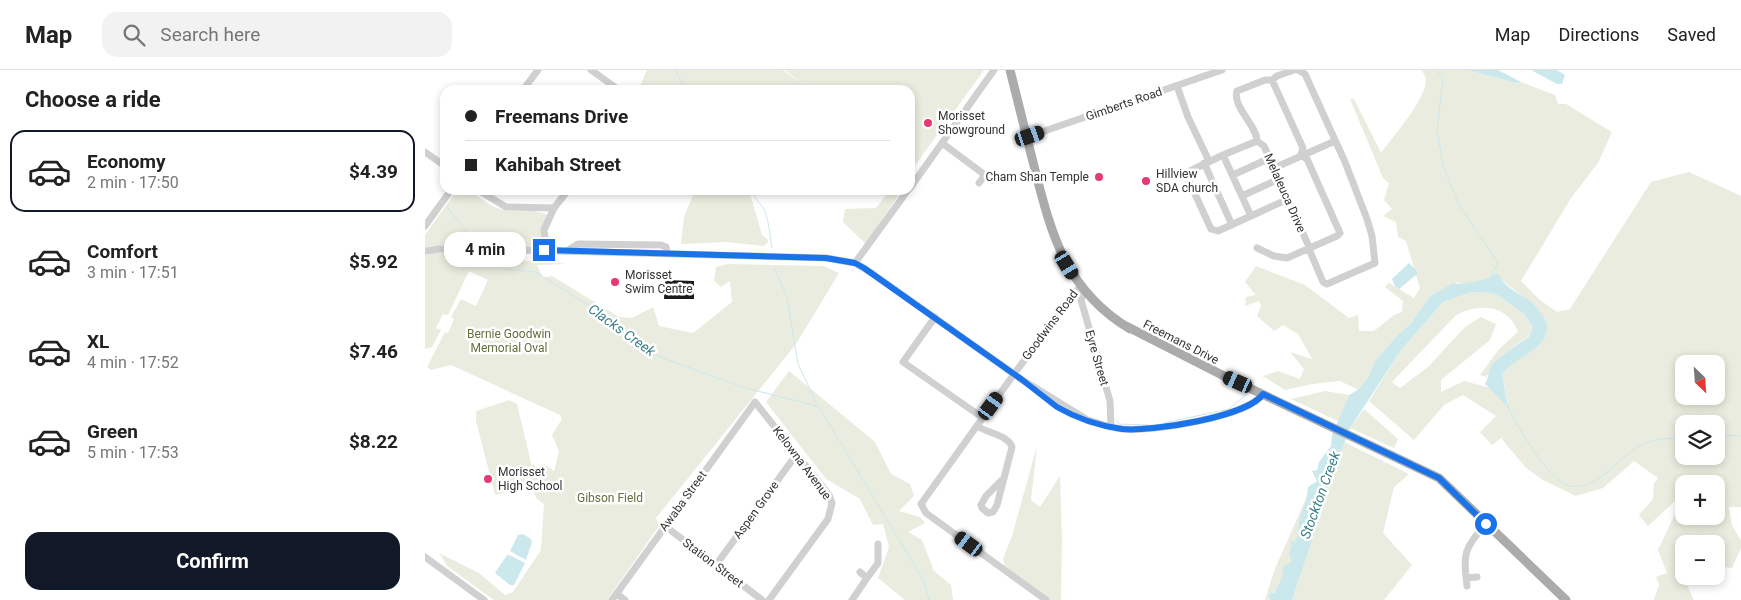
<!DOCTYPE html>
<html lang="en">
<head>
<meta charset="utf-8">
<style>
	body { margin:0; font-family:Roboto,sans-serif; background:#f2f2f2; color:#222; height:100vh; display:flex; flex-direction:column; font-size:19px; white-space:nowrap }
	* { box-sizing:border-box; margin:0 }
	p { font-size:16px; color:#767676 }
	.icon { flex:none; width:28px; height:28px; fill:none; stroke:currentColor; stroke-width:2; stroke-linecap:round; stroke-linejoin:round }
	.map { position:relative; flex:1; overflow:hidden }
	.sheet { display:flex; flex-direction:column; background:#fff; width:425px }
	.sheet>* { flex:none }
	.hud { position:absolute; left:15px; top:15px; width:475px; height:110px; border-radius:15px; box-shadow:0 2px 8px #0003; display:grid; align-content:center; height:110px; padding:0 25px; background:#fff }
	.needle { width:32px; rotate:155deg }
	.controls { position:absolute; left:1250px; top:285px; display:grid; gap:10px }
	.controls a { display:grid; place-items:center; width:50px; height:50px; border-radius:10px; background:#fff; box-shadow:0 2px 8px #0003; font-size:25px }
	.end { position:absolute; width:22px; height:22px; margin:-11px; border:6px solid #1a73e8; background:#fff; box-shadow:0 0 0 2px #fff }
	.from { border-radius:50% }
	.bubble { position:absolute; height:35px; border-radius:15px; background:#fff; box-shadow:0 2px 8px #0003; font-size:16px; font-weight:700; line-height:35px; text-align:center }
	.car { position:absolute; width:15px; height:30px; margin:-15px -8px; border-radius:6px; box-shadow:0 0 4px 1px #0007; background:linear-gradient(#222 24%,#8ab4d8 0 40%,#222 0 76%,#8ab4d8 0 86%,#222 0) }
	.hud b { display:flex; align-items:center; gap:18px; height:48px; font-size:19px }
	.hud b+b { border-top:1px solid #e0e0e0 }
	.hud i { width:12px; height:12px; background:#222 }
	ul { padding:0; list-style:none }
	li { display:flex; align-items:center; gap:15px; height:82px; margin:0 10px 8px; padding:0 15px; border:2px solid transparent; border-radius:15px }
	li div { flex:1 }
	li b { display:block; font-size:19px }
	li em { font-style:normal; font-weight:700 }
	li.selected { border-color:#111827 }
	li>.icon { width:45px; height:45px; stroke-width:1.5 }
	h2 { padding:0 25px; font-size:22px; line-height:60px }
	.action { display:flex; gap:10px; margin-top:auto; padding:10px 25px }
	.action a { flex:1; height:58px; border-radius:15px; background:#111827; color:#fff; font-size:20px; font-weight:700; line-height:58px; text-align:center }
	header { display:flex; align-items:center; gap:30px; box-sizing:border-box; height:70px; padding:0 25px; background:#fff; border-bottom:1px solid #e0e0e0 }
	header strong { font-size:24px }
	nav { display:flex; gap:28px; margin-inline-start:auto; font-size:18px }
	.search { width:350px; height:45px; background:#f2f2f2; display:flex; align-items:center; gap:12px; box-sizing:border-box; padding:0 18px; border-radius:15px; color:#767676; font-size:19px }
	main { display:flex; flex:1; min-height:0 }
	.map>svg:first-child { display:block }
	.green { fill:#e9ecde; fill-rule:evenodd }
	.water { fill:#cbe8ec }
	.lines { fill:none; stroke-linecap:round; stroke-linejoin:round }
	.stream { stroke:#cbe8ec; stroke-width:1 }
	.building { fill:#1a1a1a }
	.minor { stroke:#d0d0d0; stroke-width:7 }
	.major { stroke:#ababab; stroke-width:9 }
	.route { stroke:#1a73e8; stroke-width:6 }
	.poi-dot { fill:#e63874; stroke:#fff; stroke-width:2 }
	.labels { text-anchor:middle; stroke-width:5; stroke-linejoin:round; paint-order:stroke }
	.street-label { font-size:12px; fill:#333; stroke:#fff }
	.poi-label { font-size:12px; fill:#333; stroke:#fff; text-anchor:start }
	.park-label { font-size:12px; fill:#636f3f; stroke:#fff }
	.water-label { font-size:14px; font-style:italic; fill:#3a8089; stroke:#fff }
</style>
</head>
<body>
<header>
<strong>Map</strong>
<div class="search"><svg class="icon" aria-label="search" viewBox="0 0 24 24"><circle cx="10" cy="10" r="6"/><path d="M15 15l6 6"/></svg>Search here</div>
<nav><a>Map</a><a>Directions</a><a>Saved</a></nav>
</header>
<main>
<section class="sheet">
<h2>Choose a ride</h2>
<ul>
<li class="selected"><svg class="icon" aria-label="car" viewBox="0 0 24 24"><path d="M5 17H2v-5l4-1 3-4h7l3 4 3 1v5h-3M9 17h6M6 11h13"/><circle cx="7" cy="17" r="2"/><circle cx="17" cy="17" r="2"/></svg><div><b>Economy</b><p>2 min · 17:50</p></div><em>$4.39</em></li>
<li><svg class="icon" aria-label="car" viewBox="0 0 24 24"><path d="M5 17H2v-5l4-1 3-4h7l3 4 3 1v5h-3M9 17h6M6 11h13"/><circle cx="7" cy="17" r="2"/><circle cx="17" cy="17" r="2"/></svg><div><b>Comfort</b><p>3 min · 17:51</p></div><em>$5.92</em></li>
<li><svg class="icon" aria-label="car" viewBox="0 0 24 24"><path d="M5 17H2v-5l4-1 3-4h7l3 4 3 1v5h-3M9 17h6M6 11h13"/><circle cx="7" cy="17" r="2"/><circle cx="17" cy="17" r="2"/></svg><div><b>XL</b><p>4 min · 17:52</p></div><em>$7.46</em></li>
<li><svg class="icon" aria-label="car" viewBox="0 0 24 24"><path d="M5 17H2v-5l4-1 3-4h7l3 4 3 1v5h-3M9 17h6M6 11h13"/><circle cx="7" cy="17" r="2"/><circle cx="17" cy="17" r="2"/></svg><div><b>Green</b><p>5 min · 17:53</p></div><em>$8.22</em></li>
</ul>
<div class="action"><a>Confirm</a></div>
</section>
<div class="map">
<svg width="1316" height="530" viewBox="0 0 1316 530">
	<rect width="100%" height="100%" fill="#fff"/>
	<path class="green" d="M222,0h136l21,15 -19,-15h199l-68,94 -6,-4v-70h-265l-5,-4z
		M997,0h45l49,13 5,-1 34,13 3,9h8l46,28 -14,31 -27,35 -50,83 19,19 17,12 13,-3 81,-127 38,-10 52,24v311h-12l3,19 9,14v8l-9,20 -16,-2v-22h-32v32h3l-1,7 8,17h-40l5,-16 -3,-7 11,-4 -9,-23 22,-47 -5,-2 -27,25 -9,-11 14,-16 1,-16 4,-5 -24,-17 -31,27 -27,8 -33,-16 -17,-12 -25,-30 -9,7 -12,-13 16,-16 -33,-21 -19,10 -30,35 -45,-39 32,-51 42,-48 29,-10 20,1 7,3 25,18 9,13 -6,11c-10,3 -35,29 -41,39l-6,-2 19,-26 19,-17c-10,-28 -39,-29 -62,-17l-64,67 8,6 28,-21 37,-40 16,-10 15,7 -6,16 -49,40v12l23,-11 26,7 18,17 -6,-31 5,-7 25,-16 15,-27c-15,-26 -31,-30 -52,-50l-5,4 -29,6 -4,-2 -27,14 -18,26 -17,16 -20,23 -7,17 -9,12 -19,-9 -28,3 -27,6 -22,-14 15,-5 22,8 4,-10 -14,-17 22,7 -14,-25 -15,-9 -9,6 -17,-15 4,-10 -2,-5 -14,5 1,-9 10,-2 -11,-13 11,-16 49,19 44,33 9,-3 1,16h15l20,-16 8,-3 1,-11 -18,-14 4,-4 25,15 6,-10 -14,-47 -8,-4 -2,-15 -13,-6 9,-7 -8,-9 5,-17 -6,-5 -33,-79h4l27,54c12,-16 44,-53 45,-72 0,-3 -2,-7 -4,-11zM1259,294h32v32h-32zM1259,354h32v32h-32zM1259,414h32v32h-32z
		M32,120c23,0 23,13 43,19 15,5 32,-2 47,6l-6,30 -3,2 -93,-2 -20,2v-12z
		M270,120h54l13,45 7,6 -5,5 -38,-4 -45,2 3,-27z
		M465,120h12l-36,54 -23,-22 2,-13 31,-1z
		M52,182l-2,8 73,1 17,3 -28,1 6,13 9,-2 67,41 13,1 21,-11 6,19 34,7 39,-31 -2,-21 -9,6 -7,-6 2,-14 12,-3 95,2 16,7 -43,71 -140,174 3,8 -52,74h-113l-47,-34 -8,-13 40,20 26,22 8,-3 28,-42 3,-46 -7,-5 -6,-12 -36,8 -19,-74v-10l33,-11 8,4 15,63 1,-3 12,14 -1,-14 10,7 5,-20 -7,-16 10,-16 -2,-4 -109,-50 -20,5 -4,-3 18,-35 3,1 6,-14 -3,-2 10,-18 15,7 12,-26 -19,-9 -21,44 -5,-1 -7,14 5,2 -9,17 -7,2v-94l6,-2z
		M364,301l86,71 16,32 19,10 4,12 -15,15 21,6 5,6 -17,9 14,8 12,31 17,14 2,15h-48l-27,-22 11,-31 -6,-23 -10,1 -13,-26 -34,-20 -60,-77z
		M900,321l24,4 -11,26 -47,-22z
		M939,339l34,30 -4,9 -44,-20z
		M919,372l65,32 -15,13 -11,46 29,32 -28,35h-92l28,-83c-2,-15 18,-58 24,-75z
		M612,376l-6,54 9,7 20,-31 2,63 -1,61h-11l-45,-34 -2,-7 9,-23z
		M883,424l-1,11 -5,7 1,3 -5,12 1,4 -8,20 1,10c-10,11 -11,27 -24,36l3,3h-6l9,-29z"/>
	<path class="water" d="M1042,0h31l23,12 -5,1z
		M1106,0h26l8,5 -3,9h-5z
		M984,193l7,7 1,4 -18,15 -4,-3 -3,-7z
		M1070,204h4c3,13 23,20 32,28 7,6 12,14 16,22 1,28 -31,31 -45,50l6,33 -23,-23c4,-6 3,-15 7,-19 2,-3 33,-27 36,-27l5,-11 -9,-13 -25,-18 -7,-3 -20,-1 -29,10 -42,48 -51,78 -25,66 -5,18v5l-28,83h-21l-3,-3 3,-5 3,1c4,-9 11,-17 9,-26l9,-6 -3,-6 3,-10 -2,-3 5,-1c5,-8 2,-13 4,-20 4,-11 8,-21 9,-34l9,-6 -5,-10 5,-1 2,-8 12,-16 1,-11 17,-40 10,-6 9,-11 7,-17 20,-23 17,-16 18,-26 24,-13 7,1 29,-6z
		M98,464l8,5 1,3 -6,18 -16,-9 8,-16z
		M82,485h2l16,8 -11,22h-4l-15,-12z"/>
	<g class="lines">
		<path class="stream" d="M250,0l11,20
			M1012,0l6,9 -6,51 6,35 16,40 39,58 -8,14
			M327,120c2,9 9,13 13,21 4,11 5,25 7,37
			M22,137l29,36
			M67,188l11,11 33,3 84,53 38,31 84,31 75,19
			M350,199l12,28 11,67 18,38 108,179 5,19
			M1082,335c10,21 39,71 60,80 12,5 27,-3 36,-10 15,-10 25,-25 43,-32 11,-5 26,-4 38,-6
			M691,350l3,4 29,1
			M739,353l65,-14 18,-15
			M1291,365l25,1"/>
	</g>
	<path class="building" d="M240,210l29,1v18h-30z"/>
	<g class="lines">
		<path class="minor" d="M166,0l28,20
			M873,0l7,4 40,88 22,57 5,17 3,27 -48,21 -4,-2 -14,-33
			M847,10l31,68 -2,7
			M752,16l11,31 21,44
			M98,20l15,-20
			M602,67l195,-67
			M832,71l-34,14 -33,16 -1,10 22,48 7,2 70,-32
			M832,71l7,5 46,103
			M832,71c0,-16 -25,-34 -20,-50l28,-11h7l5,-4 17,-6
			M517,73l43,32 -6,8
			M0,82l20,14
			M798,85l28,61
			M779,93l28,62
			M849,98l61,-27
			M560,105l7,5
			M808,105l37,-17
			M485,118l84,-118
			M53,120l28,17 48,1
			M817,126l37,-17
			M0,156l26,-36
			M832,178l17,8 13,2 50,-22 3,-3 -33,-74 -6,-4
			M0,181l14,-2h44l343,9 29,5 18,11 148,105 65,40
			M122,181l-3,-21 10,-22 14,-18
			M142,181l11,-7 83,1 5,2 1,6
			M430,193l53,-73
			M660,220l-4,10 29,101 1,26
			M510,247l-32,45 80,56
			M657,348c14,4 26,10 41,11 27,3 125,-12 140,-35
			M552,356c10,7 31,9 35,21l-15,58 -4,7 -5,1 -6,-5 -1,-3 5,-9 16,-16
			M240,456l97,74
			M0,487l59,43
			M291,495l80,-110
			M442,508l11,-15v-19
			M1041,508l11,-1
			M1042,516c-4,-34 -3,-37 19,-62
			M192,524l8,6
			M187,530l143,-198 74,93 3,8 -4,16 -59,81
			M427,530l15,-22 -7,-6
			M621,530l-120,-87 -5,-9 93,-130 67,-89"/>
		<path class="major" d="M585,0c8,33 17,67 25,100 17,67 32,121 95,159
			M701,256l100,51 213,101 127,122"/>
	</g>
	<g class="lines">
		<path class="route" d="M119,180l282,8 29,5 9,5 157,111 36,28c19,11 43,19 65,22 28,3 126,-12 141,-35l176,84 47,46"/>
	</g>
	<g class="poi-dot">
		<circle cx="503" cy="53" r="5"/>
		<circle cx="674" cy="107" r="5"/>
		<circle cx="721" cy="111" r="5"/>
		<circle cx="190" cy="212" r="5"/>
		<circle cx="63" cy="409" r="5"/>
	</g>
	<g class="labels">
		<g class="street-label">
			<text transform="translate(699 34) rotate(-19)" y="4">Gimberts Road</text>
			<text transform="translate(860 123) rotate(66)" y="4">Melaleuca Drive</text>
			<text transform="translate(625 255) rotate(-53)" y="4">Goodwins Road</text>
			<text transform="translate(756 272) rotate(27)" y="4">Freemans Drive</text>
			<text transform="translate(672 288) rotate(74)" y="4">Eyre Street</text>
			<text transform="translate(377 393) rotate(53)" y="4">Kelowna Avenue</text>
			<text transform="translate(258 431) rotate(-54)" y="4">Awaba Street</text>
			<text transform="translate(331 440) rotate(-54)" y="4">Aspen Grove</text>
			<text transform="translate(288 493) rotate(37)" y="4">Station Street</text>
		</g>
		<g class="poi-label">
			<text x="513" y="50">Morisset<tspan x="513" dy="14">Showground</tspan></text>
			<text x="731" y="108">Hillview<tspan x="731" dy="14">SDA church</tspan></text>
			<text x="664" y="111" text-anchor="end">Cham Shan Temple</text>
			<text x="200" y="209">Morisset<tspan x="200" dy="14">Swim Centre</tspan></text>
			<text x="73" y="406">Morisset<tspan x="73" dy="14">High School</tspan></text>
		</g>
		<g class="park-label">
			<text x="84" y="268">Bernie Goodwin<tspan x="84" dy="14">Memorial Oval</tspan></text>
			<text x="185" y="432">Gibson Field</text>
		</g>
		<g class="water-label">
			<text transform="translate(197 260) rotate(36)" y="5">Clacks Creek</text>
			<text transform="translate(895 425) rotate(-70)" y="5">Stockton Creek</text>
		</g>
	</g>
</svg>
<div class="controls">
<a><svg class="needle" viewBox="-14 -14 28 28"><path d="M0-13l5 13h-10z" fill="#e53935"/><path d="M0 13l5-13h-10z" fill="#767676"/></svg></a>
<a><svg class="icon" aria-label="layers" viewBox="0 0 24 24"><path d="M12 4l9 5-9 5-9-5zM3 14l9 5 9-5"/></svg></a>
<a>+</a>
<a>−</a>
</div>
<i class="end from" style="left:1061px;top:454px"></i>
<i class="end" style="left:119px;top:180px"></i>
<div class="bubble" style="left:19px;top:162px;width:82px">4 min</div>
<i class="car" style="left:605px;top:66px;rotate:71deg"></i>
<i class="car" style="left:642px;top:195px;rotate:149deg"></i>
<i class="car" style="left:813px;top:312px;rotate:294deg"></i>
<i class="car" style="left:566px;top:336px;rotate:36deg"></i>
<i class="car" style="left:544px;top:474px;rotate:306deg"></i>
<div class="hud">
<b><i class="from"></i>Freemans Drive</b>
<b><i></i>Kahibah Street</b>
</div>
</div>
</main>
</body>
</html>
